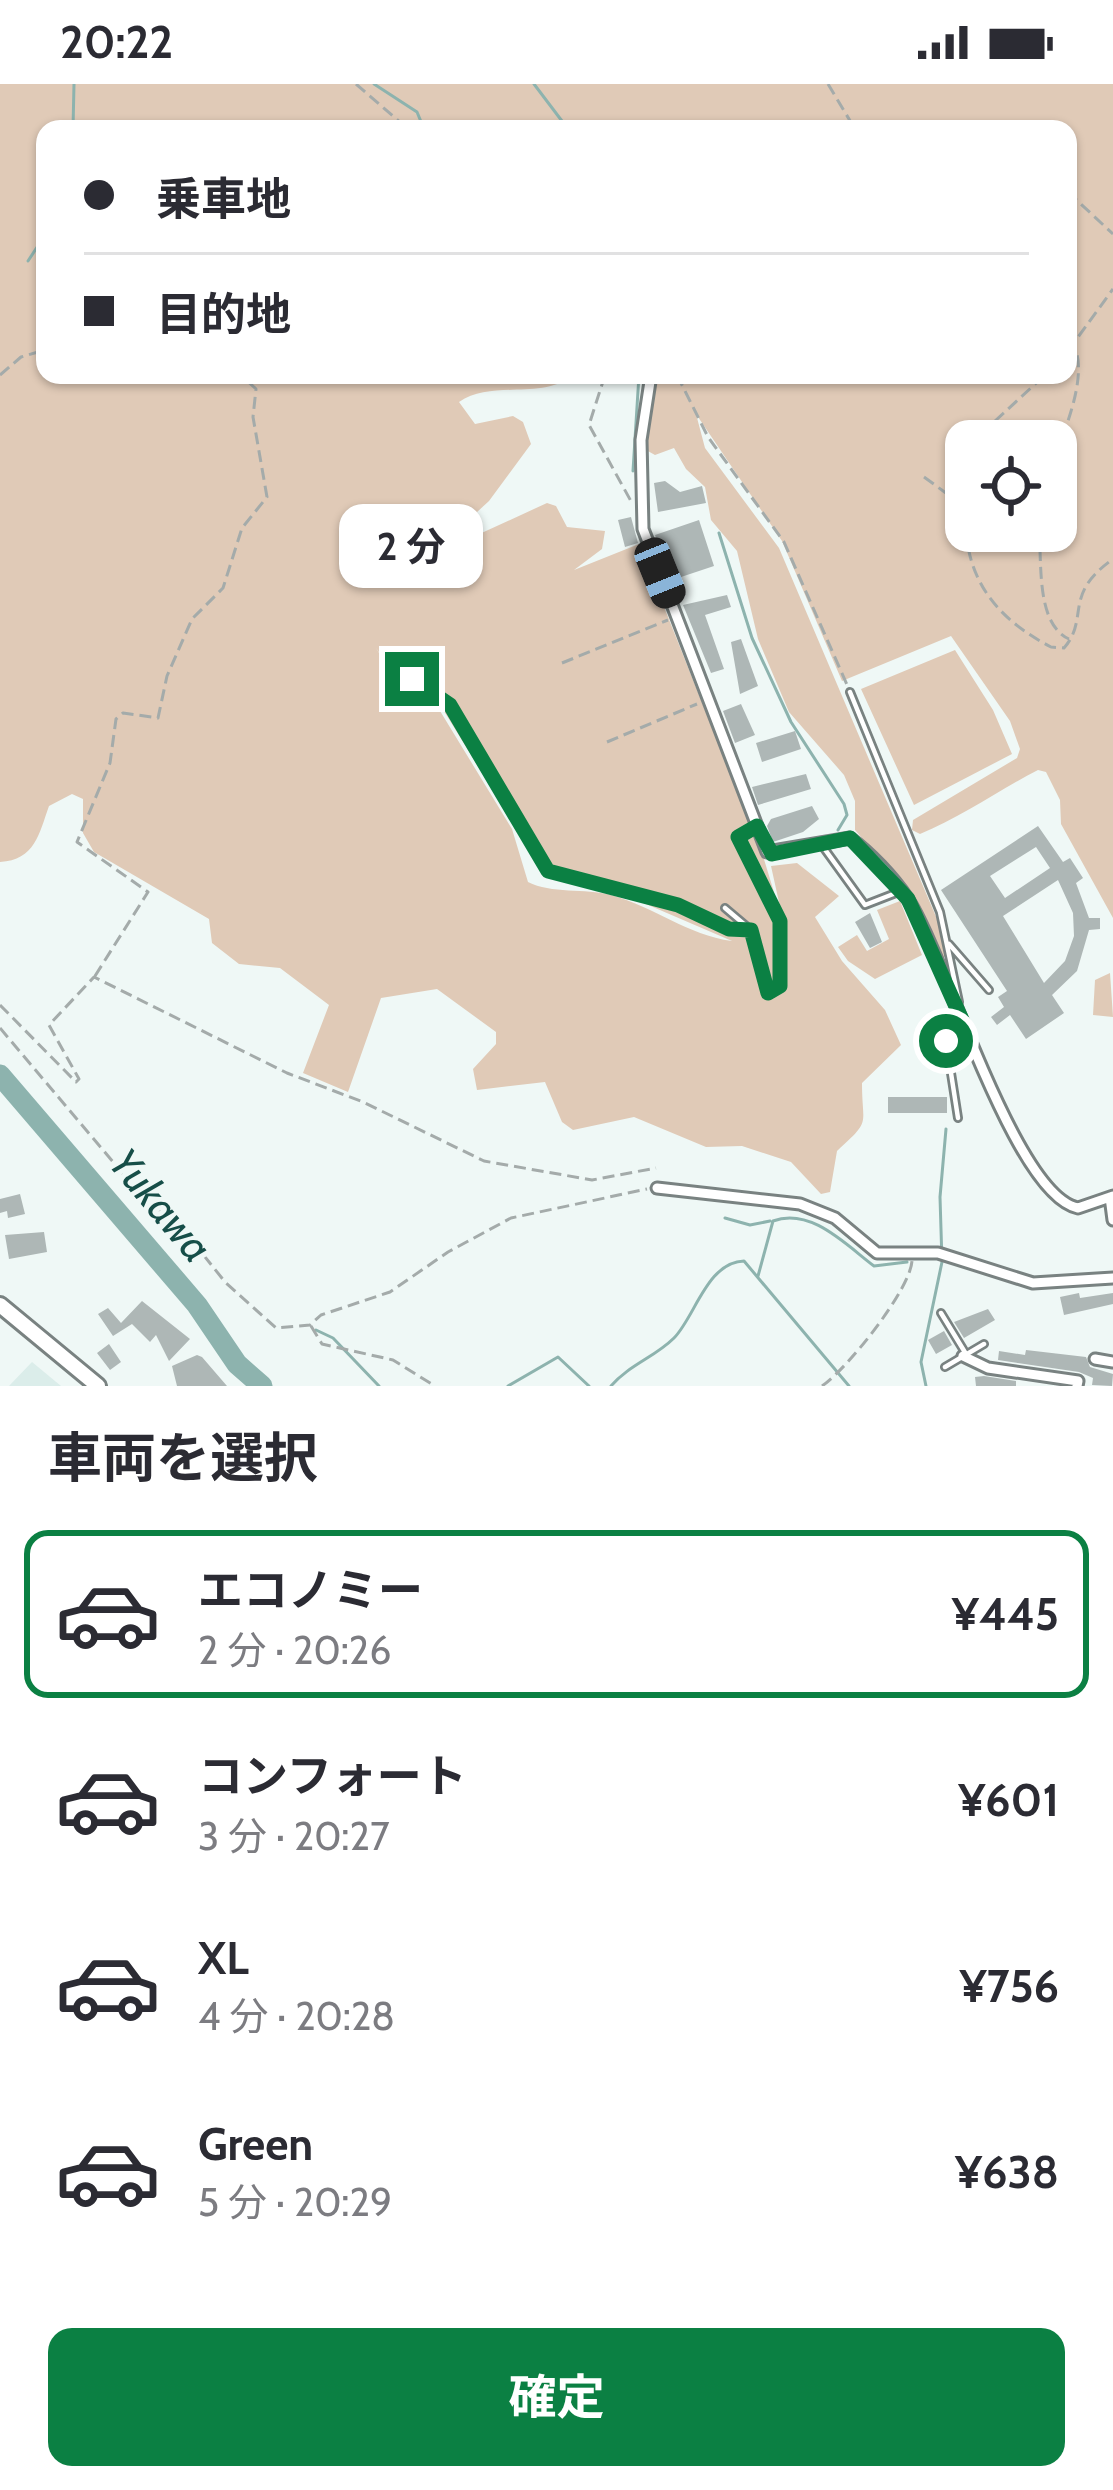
<!DOCTYPE html>
<html lang="ja">
<head>
<meta charset="utf-8">
<style>
	body { margin:0; font-family:Cabin,"Noto Sans JP",sans-serif; background:#f2f2f3; color:#2b2b33; height:100vh; display:flex; flex-direction:column; font-size:45px; white-space:nowrap }
	* { box-sizing:border-box; margin:0 }
	p { font-size:39px; color:#7c7c81 }
	.icon { flex:none; width:66px; height:66px; fill:none; stroke:currentColor; stroke-width:2; stroke-linecap:round; stroke-linejoin:round }
	.map { position:relative; height:1302px; overflow:hidden }
	.details { display:flex; flex-direction:column; background:#fff; flex:1 }
	.details>* { flex:none }
	.top-card { position:absolute; left:36px; top:36px; width:1041px; height:264px; border-radius:24px; box-shadow:0 3px 9px #0004; display:grid; align-content:center; height:264px; padding:0 48px; background:#fff }
	.buttons { position:absolute; left:945px; top:336px; display:grid; gap:24px }
	.buttons a { display:grid; place-items:center; width:132px; height:132px; border-radius:24px; background:#fff; box-shadow:0 3px 9px #0004; font-size:60px }
	.end { position:absolute; width:54px; height:54px; margin:-27px; border:15px solid #0b8043; background:#fff; box-shadow:0 0 0 6px #fff }
	.from { border-radius:50% }
	.bubble { position:absolute; height:84px; border-radius:24px; background:#fff; box-shadow:0 3px 9px #0004; font-size:39px; font-weight:700; line-height:84px; text-align:center }
	.car { position:absolute; width:36px; height:72px; margin:-36px -18px; border-radius:15px; box-shadow:0 0 9px 3px #0007; background:linear-gradient(#222 24%,#8ab4d8 0 40%,#222 0 76%,#8ab4d8 0 86%,#222 0) }
	.top-card b { display:flex; align-items:center; gap:42px; height:114px; font-size:45px }
	.top-card b+b { border-top:3px solid #e1e1e2 }
	.top-card i { width:30px; height:30px; background:#2b2b33 }
	ul { padding:0; list-style:none }
	li { display:flex; align-items:center; gap:36px; height:168px; margin:0 24px 18px; padding:0 24px; border:6px solid transparent; border-radius:24px }
	li div { flex:1 }
	li b { display:block; font-size:45px }
	li em { font-style:normal; font-weight:700 }
	li.selected { border-color:#0b8043 }
	li>.icon { width:108px; height:108px; stroke-width:1.5 }
	h2 { padding:0 48px; font-size:54px; line-height:144px }
	.action { display:flex; gap:24px; margin-top:auto; padding:24px 48px }
	.action a { flex:1; height:138px; border-radius:24px; background:#0b8043; color:#fff; font-size:48px; font-weight:700; line-height:138px; text-align:center }
	.status { display:flex; justify-content:space-between; align-items:center; height:84px; padding:0 60px; background:#fff; direction:ltr }
	.status svg { height:33px; fill:currentColor }
	.map>svg:first-child { display:block }
	.built { fill:#dbedea }
	.green { fill:#e0cab7; fill-rule:evenodd }
	.lines { fill:none; stroke-linecap:round; stroke-linejoin:round }
	.stream { stroke:#8db3ae; stroke-width:3 }
	.river { stroke:#8db3ae; stroke-width:21 }
	.building { fill:#aeb7b6; fill-rule:evenodd }
	.lane-casing { stroke:#798281; stroke-width:10 }
	.street-casing { stroke:#798281; stroke-width:15 }
	.secondary-casing { stroke:#798281; stroke-width:20 }
	.path { stroke:#a4abaa; stroke-width:3; stroke-dasharray:12 6; stroke-linecap:butt }
	.lane { stroke:#fff; stroke-width:4.5 }
	.street { stroke:#fff; stroke-width:9 }
	.secondary { stroke:#fff; stroke-width:14 }
	.route { stroke:#0b8043; stroke-width:15 }
	.labels { text-anchor:middle; stroke-width:10; stroke-linejoin:round; paint-order:stroke }
	.water-label { font-size:42px; font-style:italic; fill:#164e48; stroke:#eff8f6 }
</style>
</head>
<body>
<div class="status"><b>20:22</b><svg viewBox="0 0 49 12"><path d="M0 12V9h3v3zM5 12V6h3v6zM10 12V3h3v9zM15 12V0h3v12zM26 1h20v11H26zM47 4h2v5h-2z"/></svg></div>
<div class="map">
<svg width="1113" height="1302" viewBox="0 0 1113 1302">
	<rect width="100%" height="100%" fill="#eff8f6"/>
	<path class="built" d="M32,1278l29,24h-52z"/>
	<path class="green" d="M0,0h1113v834l-52,-94 -1,-24 -14,-28 -8,-2c-39,20 -78,48 -118,64l-8,-4 1,-10 104,-62 3,-9 -10,-28 -59,-85 -109,45 -60,-140 -86,-127 9,34 74,100 161,378 9,31h-10l-32,-67 -52,-60v-29l-11,-26 -55,-63 -31,-73 -21,-88 -26,-31 -6,-33 -19,-18 -12,-21 -19,7 -9,-5c1,-26 -3,-58 18,-75h404v-246h-1023v246h529c-34,26 -82,4 -115,27l16,22 38,-8 10,6 8,22 -42,57 -25,23 11,12 72,-33 9,3 11,21 38,4 -3,18 -28,21 65,-26 124,312 21,69 -13,-59 26,-3 42,33 -24,21 27,44 43,49 16,35 -39,38c0,44 10,36 -25,68l-7,41 -9,2 -30,-32 -49,-16 -36,1 -72,-30 -61,13 -11,-8 -17,-40 -68,8 -4,-21 23,-25v-12l-59,-43 -56,9 -33,94 -45,-19 26,-68 -49,-37 -41,-4 -27,-21 -3,-24 -115,-67 -11,-19v-34l-11,-5 -23,12c-10,28 -14,54 -49,56zM966,357h90v90h-90zM376,564l22,32 41,23 106,172 80,20 107,46c-45,-6 -77,-34 -121,-46 -26,-7 -60,-1 -83,-13l-16,-53 -75,-123 -38,-20z
		M955,566l38,60 19,44 -98,51 -53,-116z
		M900,817l22,54 -47,24 -27,-18 -10,-14 19,-12 10,16 22,-12 -12,-29z
		M1110,889l3,44 -20,-2 2,-35z"/>
	<g class="lines">
		<path class="stream" d="M374,0l43,28 7,17
			M534,0l34,45
			M73,45l1,-45
			M28,177l17,-26
			M633,387l6,-96
			M719,449l33,105 39,84 53,82 3,11 -9,15
			M725,1134l25,7 20,-4
			M758,1192l15,-55c38,-14 73,24 101,45l33,-4
			M316,1246l17,8 46,48
			M508,1302l50,-29 31,29
			M611,1302c18,-21 44,-29 63,-48 21,-21 33,-76 70,-77l105,125
			M926,1302l-5,-24 21,-100 -2,-65 6,-68"/>
		<path class="river" d="M0,991l197,230 40,59 25,22"/>
	</g>
	<path class="building" d="M665,397l15,11 22,-6 4,17 -48,9 -4,-29z
		M631,433l7,26 -13,4 -7,-27z
		M699,436l15,46 -33,11 5,18 -7,2 -24,-62z
		M727,511l4,12 -26,8 19,54 -13,4 -28,-68z
		M741,555l17,47 -18,8 -9,-52z
		M741,620l14,31 -20,8 -12,-32z
		M795,647l6,18 -39,13 -6,-19z
		M806,690l5,15 -53,16 -6,-18z
		M812,722l7,13 -16,13 -30,10 -6,-16 4,-7z
		M1038,742l25,36 7,-4 13,20 -7,5 13,35h11v11l-11,1 -12,41 -25,24 12,18 -38,26 -16,-24 -13,10 -6,-8 13,-10 -6,-10 9,-6 -66,-101zM1036,763l14,21 -45,30 -15,-22zM1058,796l15,33 1,23 -9,25 -21,22 -41,-67z
		M870,829l12,29 -12,6 -15,-26z
		M888,1013h59v16h-59z
		M20,1110l5,20 -17,4 -1,-7 -7,2v-14z
		M44,1148l3,20 -38,7 -4,-24z
		M1079,1209l1,5 33,-5v11l-49,11 -4,-18z
		M142,1217l48,38 -21,22 -13,-26 -6,7 -18,-18 -19,12 -15,-22 10,-6 13,15z
		M988,1225l7,11 -31,18 -10,-16z
		M944,1247l8,14 -16,9 -8,-14z
		M109,1260l12,18 -11,8 -13,-17z
		M1026,1266l60,7 4,10 23,7 -1,12 -20,-1 1,-7 -14,-6 -81,-12 1,-9 26,4z
		M197,1271l5,2 25,29h-50l-5,-20z
		M984,1292l32,5v5h-40l-1,-9z"/>
	<g class="lines">
		<g class="lane-casing">
			<path id="lane" d="M412,595l38,26 98,166 130,34 51,24 22,1 13,54 8,9 8,-7v-65l-42,-84 19,-12
				M850,608l90,220 19,90
				M821,760l44,61 36,-14
				M725,824l26,22
				M949,860l40,46
				M958,1034l-12,-77 21,-10
				M941,1229l25,41
				M945,1283l39,-23"/>
		</g>
		<g class="street-casing">
			<path id="street" d="M651,291l-10,65 2,89 124,323 83,-14c20,15 43,39 57,60 38,57 107,297 171,310l35,-12
				M657,1104l143,16 35,14 42,35h61l95,30 80,-5
				M1110,1113l3,23
				M963,1272l25,12 90,13 -1,5
				M1095,1275l18,3"/>
		</g>
		<g class="secondary-casing">
			<path id="secondary" d="M0,1221l98,81"/>
		</g>
		<path class="path" d="M356,0l52,45
			M828,0l27,45
			M1068,108l45,42
			M1068,267l45,-62
			M0,291l21,-18 24,-7
			M605,291l-16,50 43,78
			M677,291l31,62 76,105 64,145
			M995,337l50,-46
			M1056,370c11,-30 37,-91 12,-117
			M924,393l37,27 5,24
			M966,447c4,56 37,91 85,116l13,1c26,-30 -2,-53 49,-89
			M1039,447c3,33 -3,93 30,108
			M562,579l106,-43
			M607,658l90,-38
			M95,892l53,-84 -71,-50 33,-79 6,-44 7,-6 35,5 9,-42 25,-57 31,-31 19,-60 25,-31 -14,-80 3,-28 -15,-14
			M0,921l76,77 3,-3 -30,-54 45,-48 193,96 76,29 121,59 108,19 64,-12
			M0,944l141,167 45,38 39,49 51,46 34,-3 11,-10 69,-23 58,-40 63,-34 136,-29
			M311,1242l11,18 71,16 42,26
			M822,1302c26,-18 88,-96 90,-125"/>
		<use href="#lane" class="lane"/>
		<use href="#street" class="street"/>
		<use href="#secondary" class="secondary"/>
	</g>
	<g class="lines">
		<path class="route" d="M412,595l38,26 98,166 130,34 51,24 22,1 17,63 12,-7v-65l-42,-84 19,-11 15,28 78,-16 58,61 59,132 -21,10"/>
	</g>
	<g class="labels">
		<g class="water-label">
			<text transform="translate(161 1121) rotate(50)" y="15">Yukawa</text>
		</g>
	</g>
</svg>
<div class="buttons">
<a><svg class="icon" aria-label="locate" viewBox="0 0 24 24"><circle cx="12" cy="12" r="6"/><path d="M12 2v4M12 18v4M2 12h4M18 12h4"/></svg></a>
</div>
<i class="end from" style="left:946px;top:957px"></i>
<i class="end" style="left:412px;top:595px"></i>
<div class="bubble" style="left:339px;top:420px;width:144px">2 分</div>
<i class="car" style="left:660px;top:489px;rotate:158deg"></i>
<div class="top-card">
<b><i class="from"></i>乗車地</b>
<b><i></i>目的地</b>
</div>
</div>
<section class="details">
<h2>車両を選択</h2>
<ul>
<li class="selected"><svg class="icon" aria-label="car" viewBox="0 0 24 24"><path d="M5 17H2v-5l4-1 3-4h7l3 4 3 1v5h-3M9 17h6M6 11h13"/><circle cx="7" cy="17" r="2"/><circle cx="17" cy="17" r="2"/></svg><div><b>エコノミー</b><p>2 分 · 20:26</p></div><em>¥445</em></li>
<li><svg class="icon" aria-label="car" viewBox="0 0 24 24"><path d="M5 17H2v-5l4-1 3-4h7l3 4 3 1v5h-3M9 17h6M6 11h13"/><circle cx="7" cy="17" r="2"/><circle cx="17" cy="17" r="2"/></svg><div><b>コンフォート</b><p>3 分 · 20:27</p></div><em>¥601</em></li>
<li><svg class="icon" aria-label="car" viewBox="0 0 24 24"><path d="M5 17H2v-5l4-1 3-4h7l3 4 3 1v5h-3M9 17h6M6 11h13"/><circle cx="7" cy="17" r="2"/><circle cx="17" cy="17" r="2"/></svg><div><b>XL</b><p>4 分 · 20:28</p></div><em>¥756</em></li>
<li><svg class="icon" aria-label="car" viewBox="0 0 24 24"><path d="M5 17H2v-5l4-1 3-4h7l3 4 3 1v5h-3M9 17h6M6 11h13"/><circle cx="7" cy="17" r="2"/><circle cx="17" cy="17" r="2"/></svg><div><b>Green</b><p>5 分 · 20:29</p></div><em>¥638</em></li>
</ul>
<div class="action"><a>確定</a></div>
</section>
</body>
</html>
